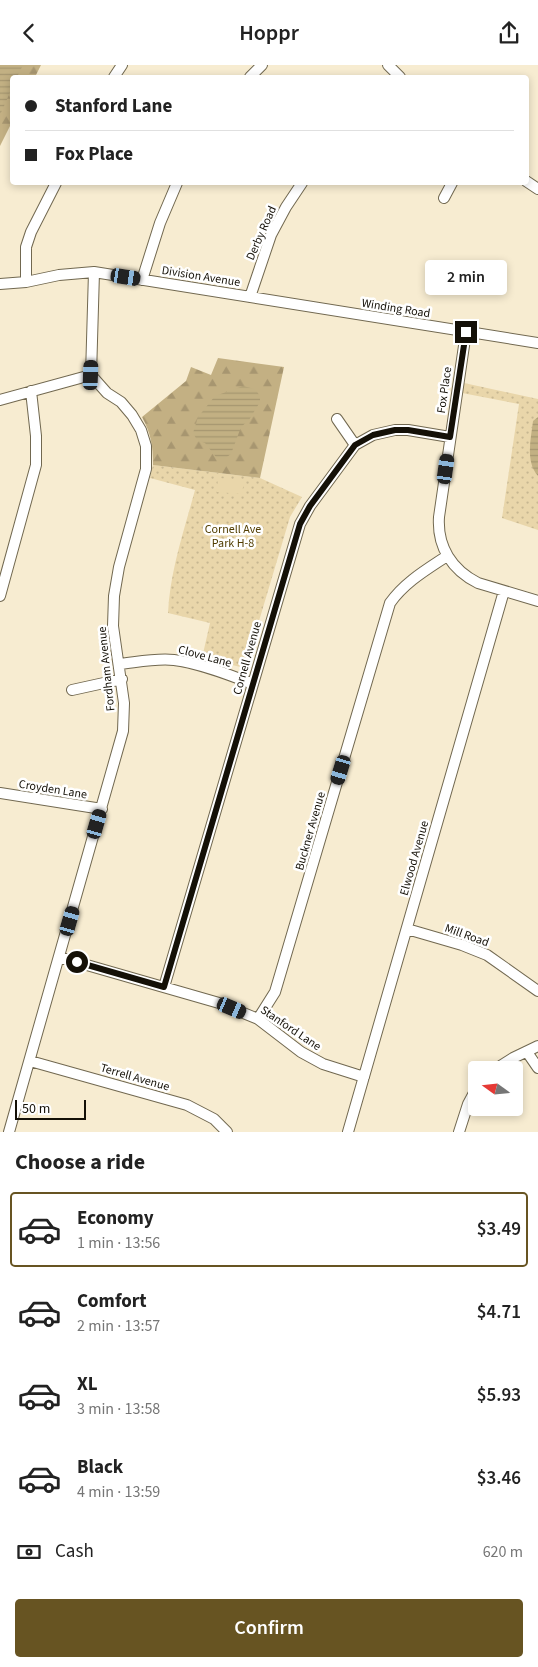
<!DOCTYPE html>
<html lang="en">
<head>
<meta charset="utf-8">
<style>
	body { margin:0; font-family:"Source Sans 3",sans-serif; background:#f2f2f2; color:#222; height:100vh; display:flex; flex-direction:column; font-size:19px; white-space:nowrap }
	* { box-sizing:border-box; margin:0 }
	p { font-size:16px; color:#767676 }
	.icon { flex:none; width:28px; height:28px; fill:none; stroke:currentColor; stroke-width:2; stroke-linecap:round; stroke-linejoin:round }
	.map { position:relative; height:1067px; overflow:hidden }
	.sheet { display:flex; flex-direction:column; background:#fff; flex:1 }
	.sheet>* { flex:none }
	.hud { position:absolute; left:10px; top:10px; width:519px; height:110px; border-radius:5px; box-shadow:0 2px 8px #0003; display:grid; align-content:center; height:110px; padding:0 15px; background:#fff }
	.needle { width:32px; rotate:285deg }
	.tools { position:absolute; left:468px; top:996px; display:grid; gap:10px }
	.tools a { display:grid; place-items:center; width:55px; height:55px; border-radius:5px; background:#fff; box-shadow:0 2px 8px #0003; font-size:25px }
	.scale { position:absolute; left:15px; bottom:12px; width:71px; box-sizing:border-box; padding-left:5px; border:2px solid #141007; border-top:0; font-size:14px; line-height:18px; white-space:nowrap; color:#141007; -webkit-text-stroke:4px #fff; paint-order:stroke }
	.end { position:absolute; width:22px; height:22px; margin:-11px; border:6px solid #141007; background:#fff; box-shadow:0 0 0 2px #fff }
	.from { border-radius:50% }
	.bubble { position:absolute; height:35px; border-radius:5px; background:#fff; box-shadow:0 2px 8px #0003; font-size:16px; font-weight:600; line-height:35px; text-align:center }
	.car { position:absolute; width:15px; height:30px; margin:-15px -8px; border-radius:6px; box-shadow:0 0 4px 1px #0007; background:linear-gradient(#222 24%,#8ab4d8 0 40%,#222 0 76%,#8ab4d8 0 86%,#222 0) }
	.hud b { display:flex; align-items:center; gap:18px; height:48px; font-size:19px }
	.hud b+b { border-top:1px solid #e0e0e0 }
	.hud i { width:12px; height:12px; background:#222 }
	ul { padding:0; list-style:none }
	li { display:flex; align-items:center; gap:15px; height:75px; margin:0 10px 8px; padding:0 5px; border:2px solid transparent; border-radius:5px }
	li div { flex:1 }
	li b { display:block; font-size:19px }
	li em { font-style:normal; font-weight:600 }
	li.current { border-color:#675422 }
	li>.icon { width:45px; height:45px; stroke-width:1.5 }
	h2 { padding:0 15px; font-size:22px; line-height:60px }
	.pay { display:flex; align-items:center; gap:12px; height:55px; padding:0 15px; font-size:19px }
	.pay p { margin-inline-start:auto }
	.primary-button { display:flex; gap:10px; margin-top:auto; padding:10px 15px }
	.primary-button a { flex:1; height:58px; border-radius:5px; background:#675422; color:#fff; font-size:20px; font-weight:600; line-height:58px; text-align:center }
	header { display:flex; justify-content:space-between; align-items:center; height:65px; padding:0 15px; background:#fff; font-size:22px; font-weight:600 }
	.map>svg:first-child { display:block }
	.grass { fill:url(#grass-dots) }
	.forest { fill:url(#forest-firs) }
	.garden { fill:#e9d6aa }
	.water { fill:url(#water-rules) }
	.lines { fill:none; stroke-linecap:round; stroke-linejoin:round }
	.street-casing { stroke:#716850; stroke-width:12 }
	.street { stroke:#fff; stroke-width:10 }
	.route { stroke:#141007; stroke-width:6 }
	.labels { text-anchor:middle; stroke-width:5; stroke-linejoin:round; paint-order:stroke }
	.street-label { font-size:12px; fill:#141007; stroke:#fff }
	.park-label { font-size:12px; fill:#513d01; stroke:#fff }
</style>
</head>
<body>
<header><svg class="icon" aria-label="back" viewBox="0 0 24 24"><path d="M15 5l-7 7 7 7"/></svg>Hoppr<svg class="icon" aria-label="share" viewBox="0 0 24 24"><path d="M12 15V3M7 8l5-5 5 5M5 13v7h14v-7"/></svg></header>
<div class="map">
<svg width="538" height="1067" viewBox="0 0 538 1067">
	<defs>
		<pattern id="grass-dots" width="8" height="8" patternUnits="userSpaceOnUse" patternTransform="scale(1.25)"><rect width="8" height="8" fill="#e9d6aa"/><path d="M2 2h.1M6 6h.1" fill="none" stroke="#c7b791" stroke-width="1.8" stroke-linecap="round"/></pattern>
		<pattern id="forest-firs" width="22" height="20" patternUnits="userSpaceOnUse" patternTransform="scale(1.25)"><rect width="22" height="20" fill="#c3b083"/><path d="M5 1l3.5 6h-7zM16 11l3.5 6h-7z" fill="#a79670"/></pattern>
		<pattern id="water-rules" width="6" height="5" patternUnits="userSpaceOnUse" patternTransform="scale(1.25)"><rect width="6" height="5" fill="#c2b083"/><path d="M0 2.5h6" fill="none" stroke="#a69670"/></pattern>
	</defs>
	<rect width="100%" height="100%" fill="#f7ecd1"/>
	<path class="grass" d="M464,318l74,16v131l-36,-12 17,-114 -57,-11z
		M153,400l107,13 42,19 -12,20 -45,151 -43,-10 8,-35 -42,-10c2,-42 16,-82 27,-123l-45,-12z"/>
	<path class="forest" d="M0,0h41l-6,12h-23v45l-12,24z
		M218,293l66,9 -24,111 -107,-13c0,-20 -2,-31 -11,-48l44,-36 5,-14 20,8z"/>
	<path class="garden" d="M218,413l26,2 -2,14 -25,-2z"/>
	<path class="water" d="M0,0h23l-6,12h-5v11l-12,27z
		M243,321l12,3 5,7v6l-11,18 -8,7 -10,27 -7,5h-3l-5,-2 -11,-14 -8,-3 -4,-7 5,-16 17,-21z
		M538,352v59c-13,-15 -7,-37 -5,-55z"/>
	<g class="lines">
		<g class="street-casing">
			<path id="street" d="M388,0l12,12
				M114,12l8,-12
				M250,12l12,-12
				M526,116l12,8
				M444,133l8,-15
				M142,215l18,-57 17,-40
				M26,217v-35l5,-15 25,-49
				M0,219l26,-2 33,-7 35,-3 444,71
				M250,232l21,-62 15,-28 16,-24
				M466,267l-27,185c-2,30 13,53 39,66l60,18
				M0,335l91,-25
				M337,354l18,26
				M0,531l36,-131v-29l-5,-45
				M120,599c18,-2 36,-6 54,-4 25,3 56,15 79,24
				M72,625l50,-11
				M0,728l102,16
				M407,864l55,16 25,10 51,36
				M59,892l160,46 39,16 43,33 22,12 41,13
				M164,922l136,-463 10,-18 45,-61 18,-10 22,-5h13l42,7
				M258,954l17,-27 115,-389c15,-21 36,-33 57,-47
				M527,987l11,16
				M30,996l157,44 27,14 13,13
				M494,1005l19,-12 25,-12
				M9,1067l114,-401 1,-28 -11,-77 1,-30 5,-29 27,-98v-23l-5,-16 -9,-15 -11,-13 -14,-9 -16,-18 3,-103
				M348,1067l156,-541
				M459,1067l9,-28 8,-15"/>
		</g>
		<use href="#street" class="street"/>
	</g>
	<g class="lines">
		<path class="route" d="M77,897l87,25 136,-463 10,-18 45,-61 18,-10 22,-5h13l42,7 16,-105"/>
	</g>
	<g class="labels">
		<g class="street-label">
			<text transform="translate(261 168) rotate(-66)" y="4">Derby Road</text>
			<text transform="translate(201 211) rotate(9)" y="4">Division Avenue</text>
			<text transform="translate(396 243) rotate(9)" y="4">Winding Road</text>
			<text transform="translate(444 325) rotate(-82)" y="4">Fox Place</text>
			<text transform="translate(205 591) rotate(15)" y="4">Clove Lane</text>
			<text transform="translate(247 593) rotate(-74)" y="4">Cornell Avenue</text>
			<text transform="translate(106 604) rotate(-96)" y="4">Fordham Avenue</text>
			<text transform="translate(53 724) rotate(9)" y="4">Croyden Lane</text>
			<text transform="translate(310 766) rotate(-74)" y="4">Buckner Avenue</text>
			<text transform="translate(414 793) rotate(-74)" y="4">Elwood Avenue</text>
			<text transform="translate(467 870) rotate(20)" y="4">Mill Road</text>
			<text transform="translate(291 963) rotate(34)" y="4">Stanford Lane</text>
			<text transform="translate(135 1012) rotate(16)" y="4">Terrell Avenue</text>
		</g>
		<g class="park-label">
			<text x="233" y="468">Cornell Ave<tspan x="233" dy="14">Park H-8</tspan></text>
		</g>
	</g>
</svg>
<div class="tools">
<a><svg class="needle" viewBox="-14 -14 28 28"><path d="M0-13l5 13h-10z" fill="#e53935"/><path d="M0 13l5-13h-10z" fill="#767676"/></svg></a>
</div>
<div class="scale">50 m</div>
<i class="end from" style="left:77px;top:897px"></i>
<i class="end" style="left:466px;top:267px"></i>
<div class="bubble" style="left:425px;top:195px;width:82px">2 min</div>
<i class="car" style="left:126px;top:212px;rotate:99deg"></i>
<i class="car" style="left:91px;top:310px;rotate:2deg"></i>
<i class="car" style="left:446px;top:404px;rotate:8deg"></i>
<i class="car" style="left:341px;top:705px;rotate:197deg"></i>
<i class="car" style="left:97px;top:759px;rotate:16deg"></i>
<i class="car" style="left:70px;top:856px;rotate:16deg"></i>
<i class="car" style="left:232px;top:943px;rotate:113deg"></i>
<div class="hud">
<b><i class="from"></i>Stanford Lane</b>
<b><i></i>Fox Place</b>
</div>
</div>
<section class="sheet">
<h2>Choose a ride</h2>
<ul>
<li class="current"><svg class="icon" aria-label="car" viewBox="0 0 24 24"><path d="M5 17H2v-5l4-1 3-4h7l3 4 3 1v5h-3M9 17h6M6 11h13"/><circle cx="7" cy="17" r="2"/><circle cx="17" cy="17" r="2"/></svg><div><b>Economy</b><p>1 min · 13:56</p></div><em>$3.49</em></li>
<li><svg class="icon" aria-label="car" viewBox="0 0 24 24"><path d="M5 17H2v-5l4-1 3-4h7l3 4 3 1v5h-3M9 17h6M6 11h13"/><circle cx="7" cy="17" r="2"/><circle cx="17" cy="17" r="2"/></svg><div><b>Comfort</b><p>2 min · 13:57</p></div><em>$4.71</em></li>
<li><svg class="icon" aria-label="car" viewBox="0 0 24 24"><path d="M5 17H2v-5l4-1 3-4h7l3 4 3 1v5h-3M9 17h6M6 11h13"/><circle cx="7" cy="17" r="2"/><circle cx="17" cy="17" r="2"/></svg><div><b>XL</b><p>3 min · 13:58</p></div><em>$5.93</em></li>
<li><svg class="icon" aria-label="car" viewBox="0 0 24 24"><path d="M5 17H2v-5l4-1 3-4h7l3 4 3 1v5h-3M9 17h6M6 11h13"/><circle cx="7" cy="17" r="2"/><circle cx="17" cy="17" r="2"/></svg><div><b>Black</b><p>4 min · 13:59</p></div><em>$3.46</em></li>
</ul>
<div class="pay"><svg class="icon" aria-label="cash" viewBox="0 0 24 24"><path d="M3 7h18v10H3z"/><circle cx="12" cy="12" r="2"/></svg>Cash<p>620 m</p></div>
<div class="primary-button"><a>Confirm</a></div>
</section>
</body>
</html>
